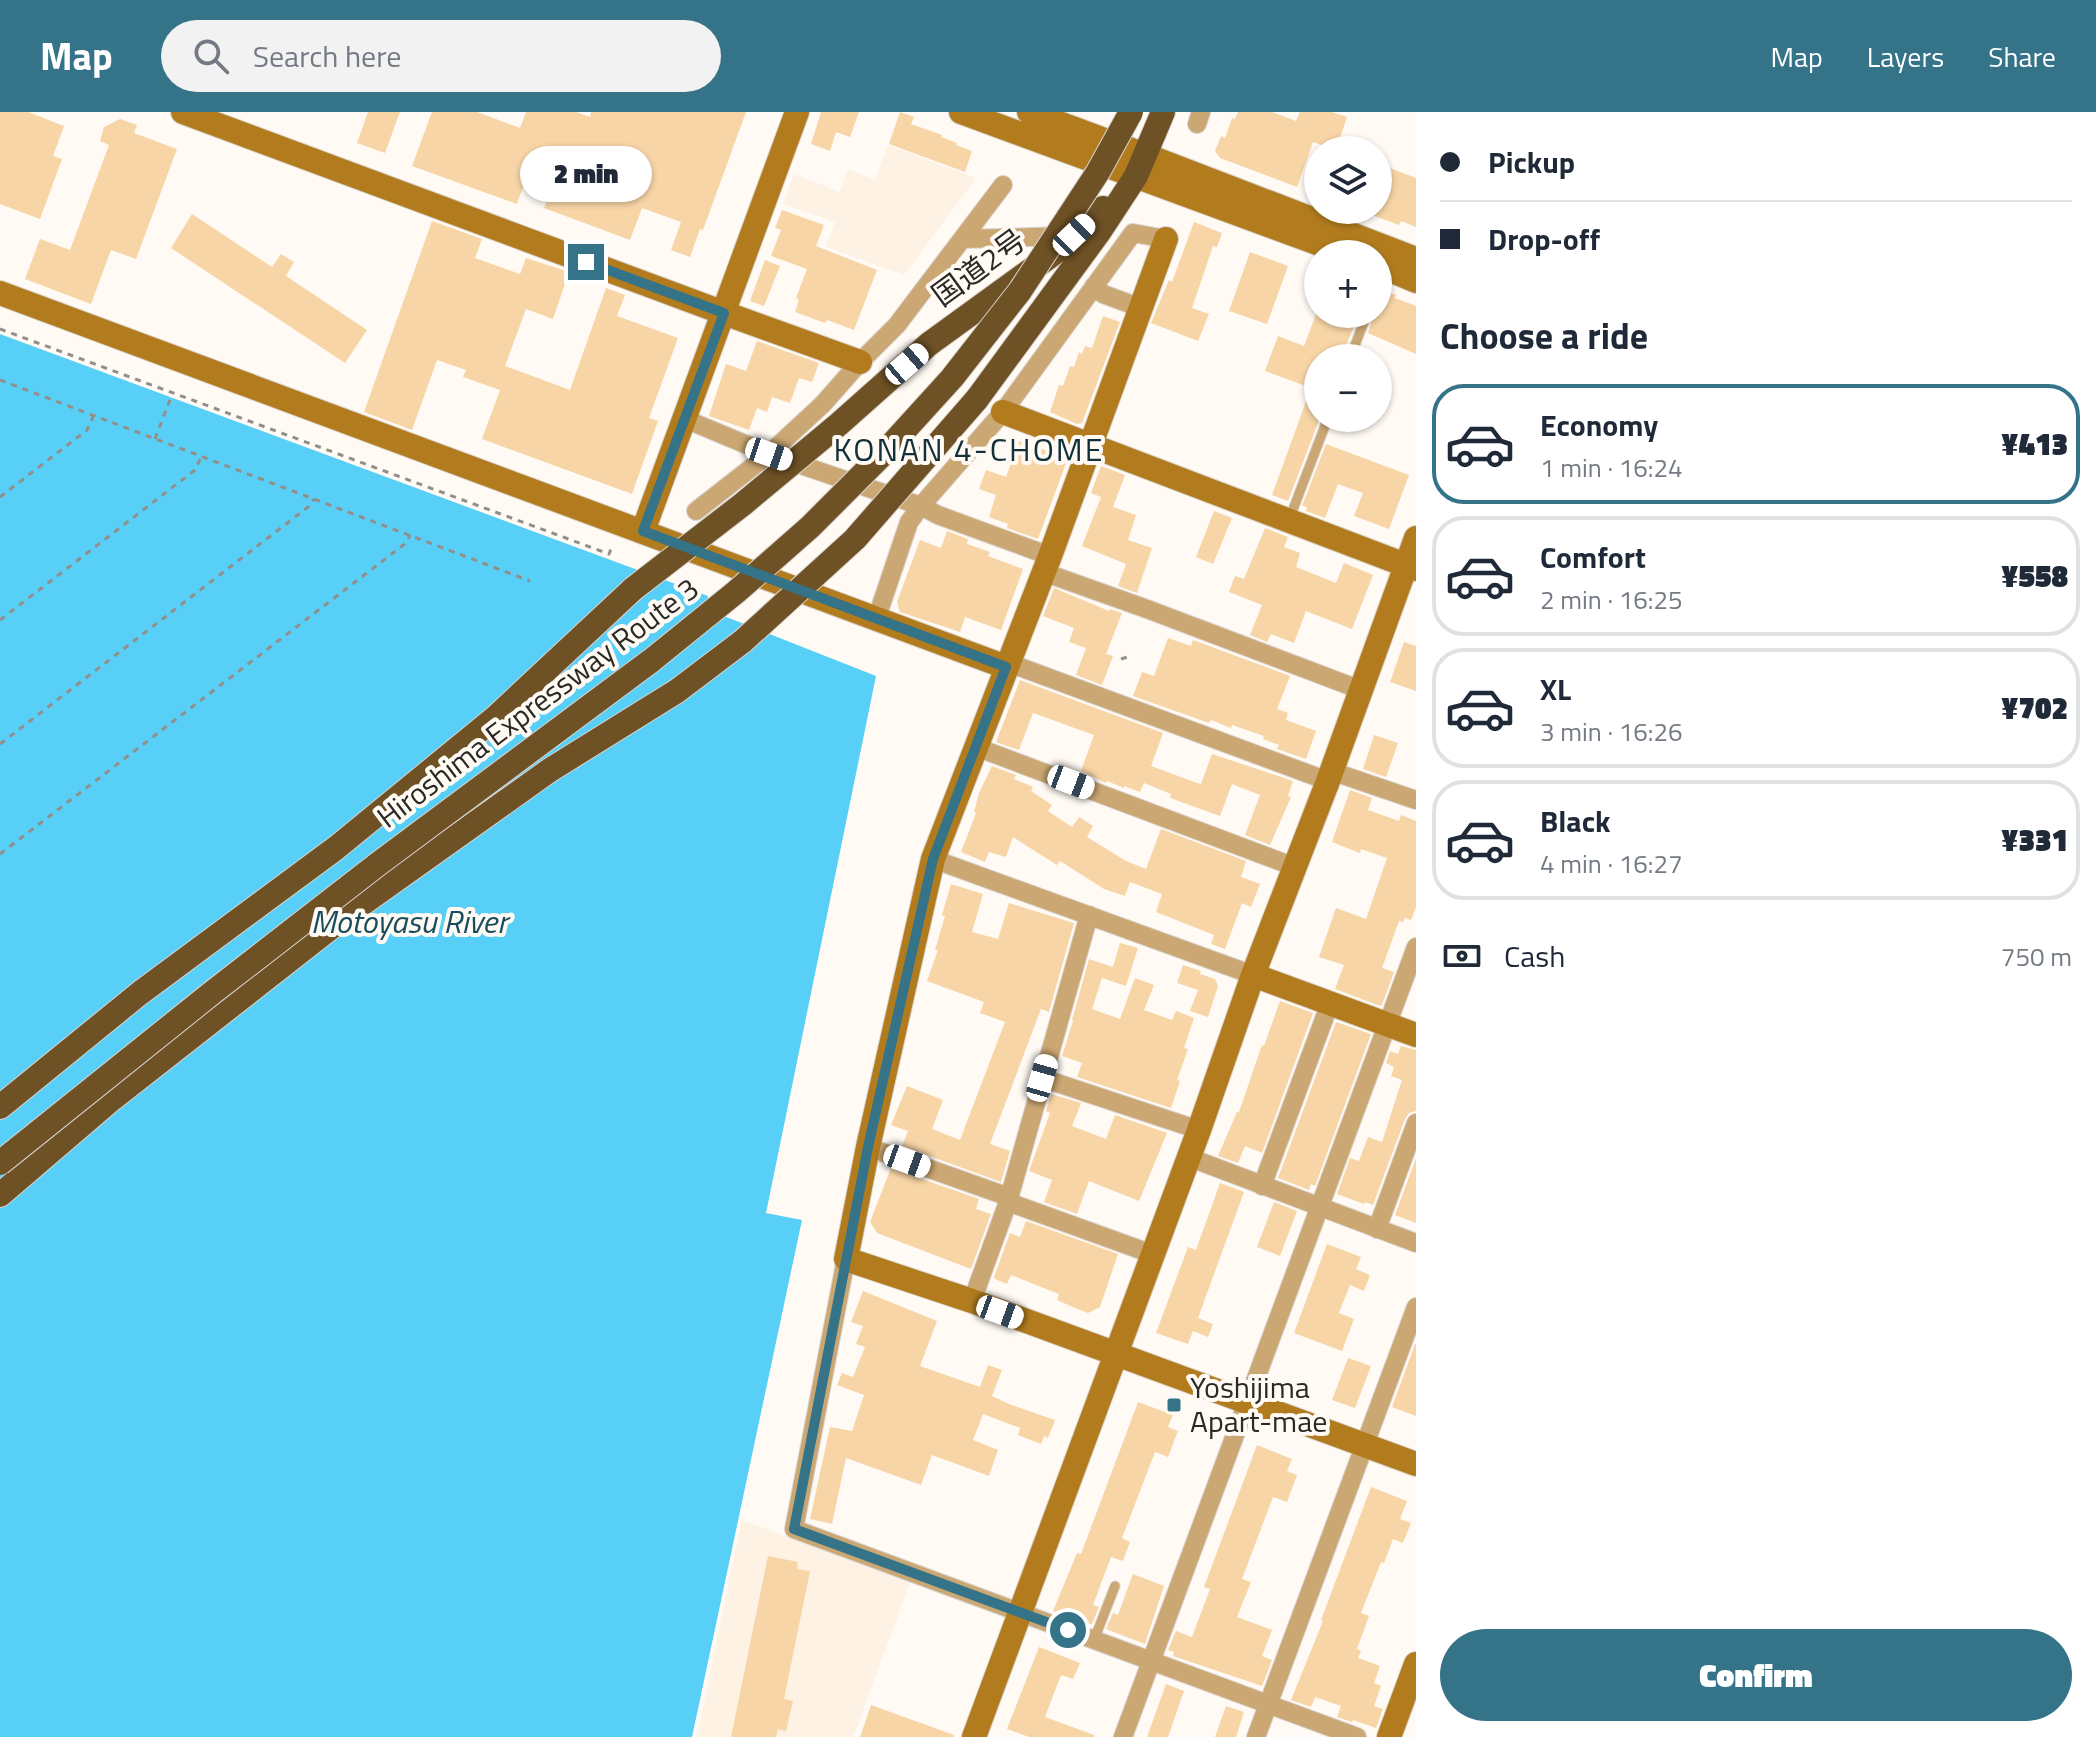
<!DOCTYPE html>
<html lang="en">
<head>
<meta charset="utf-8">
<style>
	body { margin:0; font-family:"Titillium Web","Noto Sans JP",sans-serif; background:#f2f2f3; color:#1f2937; height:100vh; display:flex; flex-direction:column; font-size:30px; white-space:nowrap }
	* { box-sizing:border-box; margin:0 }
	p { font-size:26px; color:#747a83 }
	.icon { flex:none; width:44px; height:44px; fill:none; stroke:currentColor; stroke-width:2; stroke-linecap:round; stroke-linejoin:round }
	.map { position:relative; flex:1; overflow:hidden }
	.side { display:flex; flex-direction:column; background:#fff; width:680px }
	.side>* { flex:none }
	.hud { display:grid; align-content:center; height:176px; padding:0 24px; background:#fff }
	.tools { position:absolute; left:1304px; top:24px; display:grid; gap:16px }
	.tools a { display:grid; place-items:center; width:88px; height:88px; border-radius:50%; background:#fff; box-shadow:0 2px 6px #0004; font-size:40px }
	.end { position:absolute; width:36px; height:36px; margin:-18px; border:10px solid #347388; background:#fff; box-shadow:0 0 0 4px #fff }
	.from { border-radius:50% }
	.bubble { position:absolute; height:56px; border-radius:28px; background:#fff; box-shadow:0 2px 6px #0004; font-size:26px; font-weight:800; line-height:56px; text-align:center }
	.car { position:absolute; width:24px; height:48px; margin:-24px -12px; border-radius:10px; box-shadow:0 0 6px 2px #0007; background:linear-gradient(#fff 24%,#345 0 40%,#fff 0 76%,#345 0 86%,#fff 0) }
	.hud b { display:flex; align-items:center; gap:28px; height:76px; font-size:30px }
	.hud b+b { border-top:2px solid #e0e1e3 }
	.hud i { width:20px; height:20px; background:#1f2937 }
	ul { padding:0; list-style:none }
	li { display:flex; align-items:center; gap:24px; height:120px; margin:0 16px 12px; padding:0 8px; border:4px solid #e0e1e3; border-radius:32px }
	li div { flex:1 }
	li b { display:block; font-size:30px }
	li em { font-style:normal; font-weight:800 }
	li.selected { border-color:#347388 }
	li>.icon { width:72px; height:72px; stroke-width:1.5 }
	h2 { padding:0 24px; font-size:36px; line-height:96px }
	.pay { display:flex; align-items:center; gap:20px; height:88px; padding:0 24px; font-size:30px }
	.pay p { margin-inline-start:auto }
	.action { display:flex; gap:16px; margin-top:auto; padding:16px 24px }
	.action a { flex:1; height:92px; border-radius:48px; background:#347388; color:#fff; font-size:32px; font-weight:800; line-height:92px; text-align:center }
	header { display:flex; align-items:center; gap:48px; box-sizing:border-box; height:112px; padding:0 40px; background:#347388; color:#fff }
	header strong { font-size:38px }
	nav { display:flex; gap:44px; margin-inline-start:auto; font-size:28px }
	.search { width:560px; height:72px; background:#f2f2f3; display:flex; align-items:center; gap:20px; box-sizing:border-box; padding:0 28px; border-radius:44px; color:#747a83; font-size:30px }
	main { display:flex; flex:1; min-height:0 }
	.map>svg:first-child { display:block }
	.built { fill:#fdf2e3 }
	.water { fill:#58cff7 }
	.building { fill:#f7d5a6 }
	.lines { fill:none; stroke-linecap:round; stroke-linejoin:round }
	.lane-casing { stroke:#d9d4cf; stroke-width:11 }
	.street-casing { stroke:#d9d4cf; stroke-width:20 }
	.secondary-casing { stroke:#d9d4cf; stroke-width:26 }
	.highway-casing { stroke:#d9d4cf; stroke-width:26 }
	.path { stroke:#928f8a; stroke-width:3; stroke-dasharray:6 6; stroke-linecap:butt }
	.lane { stroke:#cba773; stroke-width:9 }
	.street { stroke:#cba773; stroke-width:18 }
	.secondary { stroke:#b27c1e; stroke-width:24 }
	.highway { stroke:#6e5125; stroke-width:24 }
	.highway-bridge-casing { stroke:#d9d4cf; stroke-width:26; stroke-linecap:butt }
	.highway-bridge { stroke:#6e5125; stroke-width:24 }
	.route { stroke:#347388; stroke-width:10 }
	.poi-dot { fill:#347388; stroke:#fffaf4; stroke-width:3 }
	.labels { text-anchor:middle; stroke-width:8; stroke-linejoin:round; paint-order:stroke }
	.street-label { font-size:30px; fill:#2b2926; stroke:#fffaf4 }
	.poi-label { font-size:30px; fill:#2b2926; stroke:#fffaf4; text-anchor:start }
	.neighbourhood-label { font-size:32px; letter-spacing:2px; fill:#12303a; stroke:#fffaf4 }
	.water-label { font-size:32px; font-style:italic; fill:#194c5d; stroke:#fffaf4 }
</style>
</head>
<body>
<header>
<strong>Map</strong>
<div class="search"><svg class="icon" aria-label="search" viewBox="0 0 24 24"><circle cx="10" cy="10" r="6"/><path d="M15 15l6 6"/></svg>Search here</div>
<nav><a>Map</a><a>Layers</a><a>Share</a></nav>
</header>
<main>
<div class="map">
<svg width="1416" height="1625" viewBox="0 0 1416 1625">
	<rect width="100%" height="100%" fill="#fffaf4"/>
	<path class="built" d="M888,33l88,33 -72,97 -78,-28 9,-25 -52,-18 11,-30 46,18 8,-23 27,11z
		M742,1408l168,63 -57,154h-156z"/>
	<path class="water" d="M0,222l708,262 -2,13 170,67 -110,537 36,7 -110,517h-692z"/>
	<path class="building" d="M0,0h28l36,14 -11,30 9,3 -22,60 -40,-15z
		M368,0h32l-15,41 -28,-10z
		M432,0h45l43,16 6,-16h50l14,5 1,-5h155l-43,118 -3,-1 -10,28 -19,-7 10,-28 -39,-14 -12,32 -86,-32 8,-21 -26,-9 -9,26 -105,-38z
		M821,0h38l-9,25 -14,-5 -6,19 -19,-7z
		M900,0l14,5 -3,7 31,11 -1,2 16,6 -1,2 16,6 -7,21 -76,-28z
		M1238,0h34l24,9 4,-9h32l15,5 -11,33 -23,-8 -16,45 -77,-29 -5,-7 6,-15 4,2 7,-20 3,1z
		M120,7l17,6 -3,8 43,16 -41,110 -25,-9 -20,54 -66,-25 15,-40 30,11 39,-105 -9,-4 4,-14z
		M1390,56l26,10v49l-15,-6 -2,4 -27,-10 2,-5h4v-10z
		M782,98l42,15 -8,21 61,24 -23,60 -27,-10 -2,3 -30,-11 4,-12 -3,-2 11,-29 -36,-13 10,-26 -6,-2z
		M192,102l80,53 9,-13 13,8 -8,14 81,54 -22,33 -174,-115z
		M432,109l50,18 -7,19 45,16 6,-16 43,14 -16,47 -27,-10 -21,57 65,24 36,-102 19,7 -8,21 61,22 -29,80 9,3 -26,73 -150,-55 18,-49 -37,-13 3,-7 -29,-10 -25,70 -48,-18z
		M1194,110l28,11 -5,14 -4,-1 -21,62 17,6 -11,27 -47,-18 18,-43 3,2z
		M1250,140l38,14 -21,58 -38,-13z
		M765,148l15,6 -16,40 -14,-5z
		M1383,178l13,5 -1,3 21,8v48l-48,-21 6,-19h4v-10z
		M1316,202h43l-18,44h-23v65l-30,78 -16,-6 39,-107 -46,-17 13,-35 26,10z
		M1103,204l17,6 -38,101 -5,1 -27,-12 9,-27 4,1 7,-20 4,1 5,-15 3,2 3,-8 7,2z
		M757,229l62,22 -7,19 -13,-4 -9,25 -18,-6 -5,15 -10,-4 -8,22 -40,-14 17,-52 20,7z
		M1019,329l49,17 -30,81 -31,-11 1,-4 -19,-7 7,-22 -17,-6 7,-19 20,7z
		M1326,332l83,31 -20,54 -35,-13 9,-23 -25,-9 -13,34 -19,-7 1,-4 -5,-1z
		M1101,354l24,9 -12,32 23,8 -8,25 24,8 -15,45 -19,-7 8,-22 -44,-18 19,-49 -10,-4z
		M1214,399l18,7 -19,46 -17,-7z
		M1265,416l23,9 -4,10 16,6 -4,14 40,16 8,-20 29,12 -21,54 -46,-18 -12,32 -23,-9 -4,8 -17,-7 12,-30 -33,-13 6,-16 9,3z
		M947,419l21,8 -1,5 23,8 -2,4 35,13 -22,61 -36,-13 -5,15 -60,-20 -3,-10 23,-62 21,8z
		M1054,476l55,23 1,-2 12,4 -16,41 7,2 -11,29 -26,-10 10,-27 -17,-6 5,-14 -31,-12z
		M1168,526l23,8 2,-6 97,36 -13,33 11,4 -2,7 30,11 -10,28 -29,-10 2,-4 -16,-6 1,-3 -32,-11 -1,3 -20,-8 -2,3 -76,-27 9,-24 12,4z
		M1404,530l12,4v45l-26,-9z
		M1020,568l143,53 -12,33 46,17 4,1 11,-30 81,27 -5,15 3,1 -21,48 -25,-10 15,-40 -28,-11 -12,32 -50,-18 1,-4 -27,-11 -4,9 -16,-6v2l-17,-7 -1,2 -25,-12 13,-36 -61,-22 -14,37 -23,-8z
		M1374,623l24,8 -12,34 -23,-8z
		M992,654l24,9 -2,4 19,8 -2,4 21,14 -4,6 24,16 7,-10 14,9 -6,11 39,24 20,8 15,-40 85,32 -5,16 19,7 -9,23 -9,-4 -17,46 -14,-5 3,-9 -58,-23 6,-18 -32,-12 -5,14 -21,-7 -44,-28 -3,4 -44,-28 -7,20 -17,-5 -4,10 -24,-10 15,-39 -2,-1 5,-19z
		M1350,678l22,8 -4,12 31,11 2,-6 15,6v86l-5,13 -6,-2 -2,4 -4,-1 -17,47 12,4 -12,33 -2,1 -45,-17 9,-24 -25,-8 17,-49 30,11 21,-61 -26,-9 -1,4 -28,-11z
		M951,772l32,10 -11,38 26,7 11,-36 65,20 -25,89 -8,-3 -51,135 20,7 -9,31 -99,-36 6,-15 -17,-6 16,-39 36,14 -11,29 28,11 45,-118 -25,-9 4,-11 -57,-21 11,-31h-3l10,-34 -3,-1z
		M1120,831l18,5 -12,38 -24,-8 -10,31 28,10 15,-41 19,7 -10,25 28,10 4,-9 18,7 -10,30 4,1 -11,31 3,1 -9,27 -94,-31 5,-14 -20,-7 11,-35 -1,-1 17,-61 24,8z
		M1183,853l18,6 -1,3 15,5 3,7 -10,31 -18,-6 8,-21 -21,-7z
		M1280,889l33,12 -51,140 -17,-7 -7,17 -20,-7 19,-44h2l23,-67 2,1z
		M1336,910l35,12 -56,152 -4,-2 -2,6 -31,-12z
		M1401,934l15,4v61l-7,2 -4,6 -32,86 -8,-3 -1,2 -27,-10 13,-36 9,3 9,-24 14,5 20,-62 -11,-4 3,-9 -8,-4 4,-12 8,3z
		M1051,982l30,9 -9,23 34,13 9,-24 52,18 -28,68 -50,-20 -12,33 -33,-12 8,-22 -23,-9 21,-58 -4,-2z
		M1416,1046v65l-21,-8z
		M891,1056l88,31 -3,10 15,5 -20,55 -94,-36 -7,-11z
		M1220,1071l24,9 -46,126 15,6 -5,13 -15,-6 -5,13 -32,-11 32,-86 8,3z
		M1274,1090l23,9 -17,45 -23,-9z
		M1026,1109l92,33 -18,53 -12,6 -13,-5 -18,-8 2,-6 -48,-19 -4,9 -12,-5 -1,-2 16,-44 10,4z
		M1327,1132l34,13 -5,12 14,6 -6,16 -14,-6 -11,28 15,6 -12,32 -48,-18z
		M863,1179l74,30 -17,45 60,21 8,-22 14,5 -10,26 17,8 46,16 -7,18 -4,-2 -3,8 -23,-9 2,-7 -37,-14 -10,26 25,10 -9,26 -57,-21 -11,30 -75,-27 -14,66 -22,-5 20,-92 22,4 12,-36 -27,-10 5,-12 11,4 12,-30 -9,-3 7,-18 -12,-4z
		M1415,1232h1v72l-24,-9z
		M1348,1246l23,8 -16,42 -23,-8z
		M1138,1290l35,13 -5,12 10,4 -10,26 -13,-5 -33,86 8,4 -7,19 -12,-4 -18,48 6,2 -7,17h-4l-35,-13 24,-58 4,1z
		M1257,1333l35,14 -5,12 10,4 -10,27 -14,-5 -31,82 9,3 -14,35 35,13 -10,26 10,4 -10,26 -89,-30 1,-4 -6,-2 8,-19 16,6 18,-48 -6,-2z
		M1371,1375l36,14 -7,18 11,4 -8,20 -10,-4 -9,24 -3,-1 -20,51 8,3 -12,33 4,2 -3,7 22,8 -6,17 7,3 -7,20 9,3 -7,19 -23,-8 -1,2 -15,-5 4,-11 -26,-9 -4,10 -20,-7 32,-79 -2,-1z
		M768,1444l30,6 -1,7 13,2 -26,128 9,2 -7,30 -8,-2 -2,8h-45z
		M1133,1462l31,12 -19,58 -39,-15 7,-16 5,2z
		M1039,1535l41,16 -7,16 -12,-4 -16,42 49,18v2h-65l-22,-8z
		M1166,1572l18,7 -16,46h-21z
		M871,1593l83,30v2h-94z
		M1226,1594l18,6 -8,25h-21z"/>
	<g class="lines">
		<g class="lane-casing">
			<path id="lane" d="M1378,172l6,-16
				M1350,246l17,-44
				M1289,408l39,-102
				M1094,1528l21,-54"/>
		</g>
		<g class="street-casing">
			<path id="street" d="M1197,12l4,-12
				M963,127l102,-3
				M1094,174l9,8 38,14
				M685,307l84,35 152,52 17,9 112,41
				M696,399l73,-57 54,-50 37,-42 37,-37 106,-140
				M1043,460l104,37 214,81
				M876,508l33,-98 12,-16 82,-94 130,-179 33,6
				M1006,555l11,-1 311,115
				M976,635l319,120
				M1331,659l85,29
				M933,747l320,116
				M1042,966l157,52
				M868,1035l141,50
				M1188,1045l228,86
				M1262,1074l68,-183
				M1008,1090l144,52
				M1377,1117l39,-106
				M846,1147l-52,270 563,208
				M972,1189l36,-99 81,-287
				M1123,1625l293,-790
				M1256,1625l160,-430"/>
		</g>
		<g class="secondary-casing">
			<path id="secondary" d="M183,0l541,201 136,49
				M961,0l386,142
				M1029,0l116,43 271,104
				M1166,127l-116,317 -117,303 -65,288 -22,112 126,42 444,163
				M1378,153l38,16
				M0,181l1006,374
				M1003,300l413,157
				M643,419l154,-419
				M1253,863l163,60
				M974,1625l225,-607 54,-155 75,-194 88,-243
				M1389,1625l27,-73"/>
		</g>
		<g class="highway-casing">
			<path id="highway" d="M929,232l124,-90 50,-46
				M977,287l123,-168 36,-55 27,-64
				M0,995l140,-114 196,-145 160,-131 137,-128
				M0,1083l112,-96 240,-188 198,-141 127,-79 66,-50"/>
		</g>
		<path class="path" d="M0,217l609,225 4,-10
			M0,268l530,201
			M155,327l16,-42
			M0,385l87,-67 6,-13
			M0,508l195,-150 6,-13
			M1121,547l10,-3
			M0,632l308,-237 6,-8
			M0,742l406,-311 4,-8"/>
		<use href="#lane" class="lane"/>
		<use href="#street" class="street"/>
		<use href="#secondary" class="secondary"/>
		<use href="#highway" class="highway"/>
		<g class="highway-bridge-casing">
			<path id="highway-bridge" d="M633,477l110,-85 96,-80 90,-80
				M743,529l112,-102 122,-140
				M0,1051l213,-171 165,-128 274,-204 84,-68 74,-65 72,-72 70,-77 68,-87 78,-119 33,-60"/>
		</g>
		<use href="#highway-bridge" class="highway-bridge"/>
	</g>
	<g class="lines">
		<path class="route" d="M586,150l138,51 -81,218 363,136 -73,192 -65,288 -74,382 274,101"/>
	</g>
	<rect class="poi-dot" x="1166" y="1285" width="16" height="16" rx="4"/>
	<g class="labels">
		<g class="street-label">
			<text transform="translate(979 156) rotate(-36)" y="10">国道2号</text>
			<text transform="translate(538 591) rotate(-37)" y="10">Hiroshima Expressway Route 3</text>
		</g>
		<g class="poi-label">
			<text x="1190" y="1286">Yoshijima<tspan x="1190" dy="34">Apart-mae</tspan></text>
		</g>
		<g class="neighbourhood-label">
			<text x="969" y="349">KONAN 4-CHOME</text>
		</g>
		<g class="water-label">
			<text x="409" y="821">Motoyasu River</text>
		</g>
	</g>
</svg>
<div class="tools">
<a><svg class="icon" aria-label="layers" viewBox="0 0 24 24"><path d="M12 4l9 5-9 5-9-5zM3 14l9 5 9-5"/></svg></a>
<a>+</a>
<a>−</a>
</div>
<i class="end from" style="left:1068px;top:1518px"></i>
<i class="end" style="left:586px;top:150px"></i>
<div class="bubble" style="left:520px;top:34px;width:132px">2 min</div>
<i class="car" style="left:1074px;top:123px;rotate:46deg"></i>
<i class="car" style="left:907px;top:252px;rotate:49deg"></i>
<i class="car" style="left:769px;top:342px;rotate:109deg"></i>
<i class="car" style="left:1071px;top:670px;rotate:111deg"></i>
<i class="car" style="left:1042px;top:966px;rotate:16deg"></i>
<i class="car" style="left:907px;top:1049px;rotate:110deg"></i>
<i class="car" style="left:1000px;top:1200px;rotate:110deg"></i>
</div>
<section class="side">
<div class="hud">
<b><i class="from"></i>Pickup</b>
<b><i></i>Drop-off</b>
</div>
<h2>Choose a ride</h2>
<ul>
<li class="selected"><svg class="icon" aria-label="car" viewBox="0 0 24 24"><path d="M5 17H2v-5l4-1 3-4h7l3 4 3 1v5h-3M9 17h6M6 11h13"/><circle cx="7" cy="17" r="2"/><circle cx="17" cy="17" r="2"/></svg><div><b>Economy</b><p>1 min · 16:24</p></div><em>¥413</em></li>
<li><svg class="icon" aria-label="car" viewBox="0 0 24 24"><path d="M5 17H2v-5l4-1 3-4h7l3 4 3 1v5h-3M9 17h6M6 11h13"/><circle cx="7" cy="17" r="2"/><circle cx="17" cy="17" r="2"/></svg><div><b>Comfort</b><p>2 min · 16:25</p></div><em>¥558</em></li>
<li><svg class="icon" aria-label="car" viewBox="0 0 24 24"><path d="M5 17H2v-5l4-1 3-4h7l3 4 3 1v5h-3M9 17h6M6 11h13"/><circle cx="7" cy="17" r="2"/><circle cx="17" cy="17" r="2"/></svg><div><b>XL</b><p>3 min · 16:26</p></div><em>¥702</em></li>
<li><svg class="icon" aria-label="car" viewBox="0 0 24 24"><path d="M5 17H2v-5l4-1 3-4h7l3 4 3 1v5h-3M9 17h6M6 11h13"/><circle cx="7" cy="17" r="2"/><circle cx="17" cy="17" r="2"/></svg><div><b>Black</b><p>4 min · 16:27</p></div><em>¥331</em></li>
</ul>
<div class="pay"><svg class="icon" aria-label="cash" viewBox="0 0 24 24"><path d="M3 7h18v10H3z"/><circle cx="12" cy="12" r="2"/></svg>Cash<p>750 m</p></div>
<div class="action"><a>Confirm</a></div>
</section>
</main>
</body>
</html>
